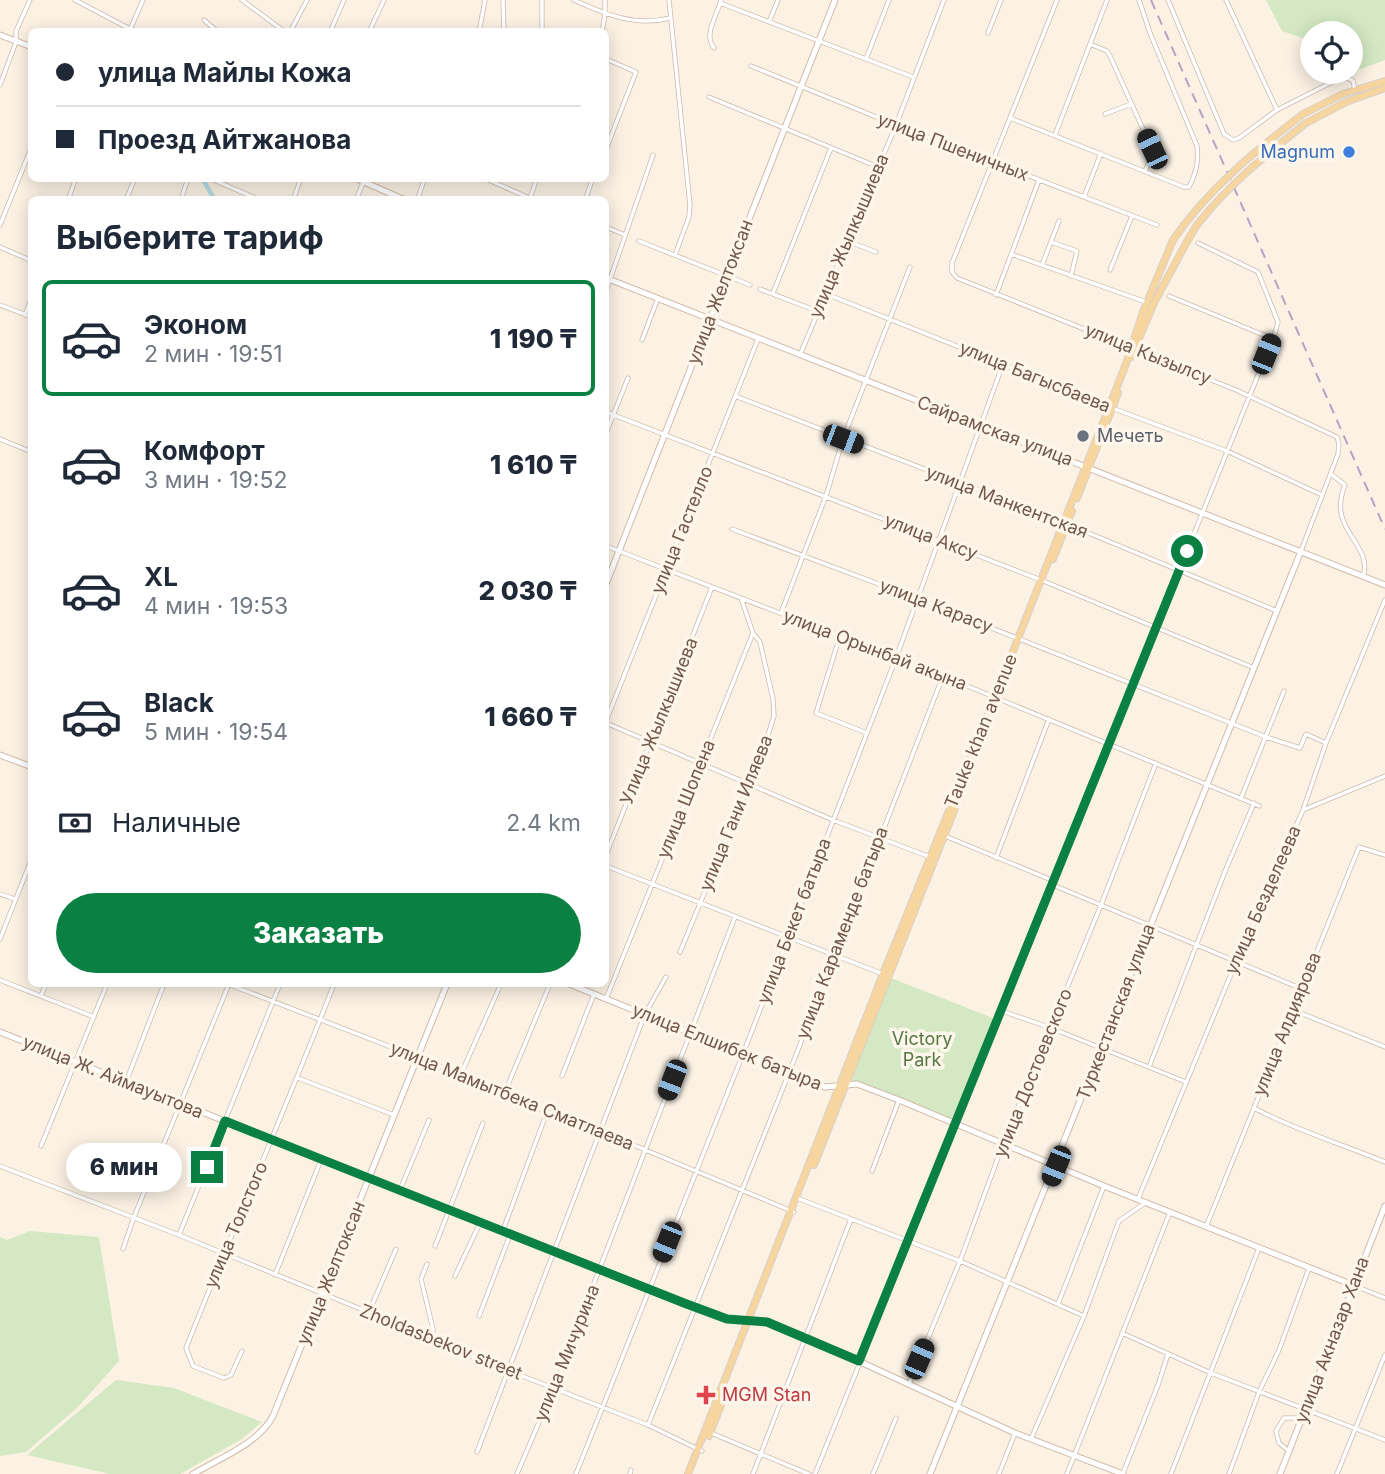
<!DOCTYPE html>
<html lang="ru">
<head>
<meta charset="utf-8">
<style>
	body { margin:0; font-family:Inter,sans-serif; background:#f6f6f7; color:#1f2937; height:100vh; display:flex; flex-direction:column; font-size:26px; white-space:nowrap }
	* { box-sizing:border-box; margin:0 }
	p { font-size:23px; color:#747a83 }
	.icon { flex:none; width:38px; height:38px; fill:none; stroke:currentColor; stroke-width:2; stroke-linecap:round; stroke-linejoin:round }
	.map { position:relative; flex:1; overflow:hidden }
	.sheet { position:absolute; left:28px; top:196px; width:581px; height:791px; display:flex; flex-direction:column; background:#fff; border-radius:10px; box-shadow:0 4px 18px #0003 }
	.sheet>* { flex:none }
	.banner { position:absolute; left:28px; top:28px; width:581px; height:154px; border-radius:10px; box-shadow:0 4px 18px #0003; display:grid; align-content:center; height:154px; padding:0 28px; background:#fff }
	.fabs { position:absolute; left:1300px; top:21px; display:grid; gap:14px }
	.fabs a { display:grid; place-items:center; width:63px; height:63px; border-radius:50%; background:#fff; box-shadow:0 4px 18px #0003; font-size:35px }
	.end { position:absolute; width:32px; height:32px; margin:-16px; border:9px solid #0b8043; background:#fff; box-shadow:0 0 0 4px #fff }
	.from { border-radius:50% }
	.bubble { position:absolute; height:49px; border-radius:24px; background:#fff; box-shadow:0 4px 18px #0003; font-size:23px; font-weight:800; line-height:49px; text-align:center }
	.car { position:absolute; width:21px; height:42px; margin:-21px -10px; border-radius:9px; box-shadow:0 0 5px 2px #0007; background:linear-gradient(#222 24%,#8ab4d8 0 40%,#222 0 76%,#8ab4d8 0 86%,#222 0) }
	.banner b { display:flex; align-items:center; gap:24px; height:66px; font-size:26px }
	.banner b+b { border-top:2px solid #e0e1e3 }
	.banner i { width:18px; height:18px; background:#1f2937 }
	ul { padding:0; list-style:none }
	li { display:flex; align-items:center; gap:21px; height:116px; margin:0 14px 10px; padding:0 14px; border:4px solid transparent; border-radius:10px }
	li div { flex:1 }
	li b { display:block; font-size:26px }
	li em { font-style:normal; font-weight:800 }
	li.on { border-color:#0b8043 }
	li>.icon { width:63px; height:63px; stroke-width:1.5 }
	h2 { padding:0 28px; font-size:32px; line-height:84px }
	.pay { display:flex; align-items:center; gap:18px; height:77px; padding:0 28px; font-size:26px }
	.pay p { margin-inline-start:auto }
	.cta { display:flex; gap:14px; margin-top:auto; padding:14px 28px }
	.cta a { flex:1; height:80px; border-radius:42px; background:#0b8043; color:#fff; font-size:28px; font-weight:800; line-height:80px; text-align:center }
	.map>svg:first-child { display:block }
	.green { fill:#d3e8c3 }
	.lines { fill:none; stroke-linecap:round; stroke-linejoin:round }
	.canal { stroke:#b9dee4; stroke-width:4.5 }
	.street-casing { stroke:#ccb9ab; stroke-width:5 }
	.secondary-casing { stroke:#d1bbab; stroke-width:7 }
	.primary-casing { stroke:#d8d0cd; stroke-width:8 }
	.street { stroke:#fff; stroke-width:3.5 }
	.secondary { stroke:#fff; stroke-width:5 }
	.primary { stroke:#f7d59f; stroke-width:6 }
	.rail { stroke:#b4a3c4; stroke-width:2; stroke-dasharray:10 7; stroke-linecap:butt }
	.primary-bridge-casing { stroke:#d8d0cd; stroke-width:8; stroke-linecap:butt }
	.primary-bridge { stroke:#f7d59f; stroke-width:6 }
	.route { stroke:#0b8043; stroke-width:9 }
	.shop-dot { fill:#3f7fe0; stroke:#fef6ea; stroke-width:2.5 }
	.worship-dot { fill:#6b7280; stroke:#fef6ea; stroke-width:2.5 }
	.health-dot { fill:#e0444e; stroke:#fef6ea; stroke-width:2.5 }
	.labels { text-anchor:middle; stroke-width:7; stroke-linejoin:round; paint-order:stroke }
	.street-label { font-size:18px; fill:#72584b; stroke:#fef6ea }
	.shop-label { font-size:18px; fill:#366cbe; stroke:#fef6ea; text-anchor:end }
	.worship-label { font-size:18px; fill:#5b616d; stroke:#fef6ea; text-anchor:start }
	.park-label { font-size:18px; fill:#547843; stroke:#fef6ea }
	.health-label { font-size:18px; fill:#be3a42; stroke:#fef6ea; text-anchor:start }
</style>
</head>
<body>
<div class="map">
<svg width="1385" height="1474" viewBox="0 0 1385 1474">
	<rect width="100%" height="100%" fill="#fbf2e4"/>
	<path class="green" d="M1266,0h119v60l-27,10 -7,-10v-27h-39v8l-30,-10z
		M891,978l102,40 -40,102 -102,-40z
		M30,1231l69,6 20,124 -41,46 -52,45 -26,4v-219l7,3z
		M116,1380l58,8 88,34 -20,17 -62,35h-70l-83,-19z"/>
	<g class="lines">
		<path class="canal" d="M202,178l13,22"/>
		<g class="street-casing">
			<path id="street" d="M75,0l55,29
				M242,0l43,32
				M503,0l1,32
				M574,0c30,14 62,27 96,18
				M669,0l21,205 -1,12 -14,38
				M1057,0l-105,263v9l5,6 279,112 101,47 2,7 -1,10 -37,97
				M1168,0l56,134 9,6 6,-2 38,-28
				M1226,0l51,110 63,-32h8l5,3 2,9
				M720,3l193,74
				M204,20l14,12
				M769,22l9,-22
				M129,32l14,-32
				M290,32l17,-32
				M330,32l14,-32
				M369,32l15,-32
				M479,32l6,-32
				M542,32v-32
				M602,32l3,-18v-14
				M988,33l13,-33
				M1090,44l17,7 3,5 42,93v7l-7,15
				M714,48c-11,-14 3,-32 7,-48
				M606,59l30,13 -30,77
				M866,59l23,-59
				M751,66l145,59 261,100
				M0,85l16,-43v-11l14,-31
				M709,97l169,70
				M1105,114l26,-10
				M1010,118l174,69h5c7,-14 10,-25 8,-41l-47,-113 -11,-33
				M1055,135l52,-135
				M209,178l51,22
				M484,178l50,22
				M1084,197l17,-44
				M530,198l7,-20
				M68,200l8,-22
				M126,200l9,-22
				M181,200l7,-22
				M293,200l8,-22
				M356,200l9,-22
				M417,200l8,-22
				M585,200l8,-22
				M0,225l32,-79
				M606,227l19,8
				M639,241l111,44
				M847,241l29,11
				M1051,242l26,9 -6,25
				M0,247l32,14
				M1011,254l135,48
				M1042,265l17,-44
				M1110,270l22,-54
				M760,289l57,22
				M606,291l47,-136
				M773,293l58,-145
				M824,293l288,115 115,43 95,44
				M996,295l43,-115
				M1169,296l102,42
				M0,305l32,12
				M25,315l7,-18
				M642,340l16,-42
				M800,355l96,-230 48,-125
				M735,396l327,126 215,89
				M606,412l435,168 213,88
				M606,433l22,-55
				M0,439l32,13
				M1331,474l14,11c-19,46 29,58 18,92
				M732,529l184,69 350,139 34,11 6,-14 20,9
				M606,546l337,130 316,130
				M781,613l45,-117 17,-57 67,-172
				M840,636l-24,77 51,20
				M606,721l152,-382
				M606,723l227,97 97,37
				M1241,798l43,-107
				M1303,810l82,-34
				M945,836l109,45
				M606,855l106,-268
				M996,858l53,-139
				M606,866l277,108
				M1053,885l249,104
				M0,894l15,5
				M0,939l32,-81
				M680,952l83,-201 11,-35 -1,-17 -13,-57 -7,-9
				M0,980l94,37
				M228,984l233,90 86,38 53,19 194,81
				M41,996l5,-12
				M606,999l147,-366 -12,-35
				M1293,1010l92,37
				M1002,1011l49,17 135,54
				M1149,1067l77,-198 28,-66
				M461,1074l40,-90
				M562,1076l32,-82
				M298,1078l96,37
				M126,1082l38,-98
				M505,1092l45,-108
				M1254,1108c41,22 88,36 131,54
				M41,1146l66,-162
				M0,1166l179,69 253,103 24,12 192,75 54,26
				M872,1171l27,-71
				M400,1190l29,-70
				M797,1198l163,63 124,55
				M1138,1199l98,-237 67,-152 23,-67 59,-143
				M1206,1227l153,-380 26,8
				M503,1230l44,-118
				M179,1235l101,-251
				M435,1246l48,-123
				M123,1249l11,-32 95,-233
				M427,1264l-6,15 12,50 -1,9
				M275,1275l46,-115
				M455,1276l25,-53
				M1355,1286l30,12
				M1058,1304l46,-118
				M369,1312l27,-63
				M479,1316l31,-81
				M1122,1333l89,40 174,67
				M242,1351l-11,24 -7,3 -31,-12 -7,-18c48,-122 101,-242 148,-364
				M909,1384l51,-123 43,-117 98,-239 55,-142
				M648,1425l141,-352 154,-397
				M711,1433l98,41
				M1031,1439l53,-123 35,-95 26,-18
				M1289,1451l-10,-8 -3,-12 8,-13h17
				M477,1452l168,-438 21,-37
				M1123,1473l35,-88 10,-31
				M517,1474l37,-87 181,-470
				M576,1474l167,-420 153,-396 107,-294
				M630,1474l1,-4
				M753,1474l98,-255
				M815,1474l460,-1141 3,-11 -20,-50 -60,-29
				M873,1474l23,-56
				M999,1474l16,-41
				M1067,1474l103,-262
				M1171,1474l88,-226
				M1229,1474l30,-82 20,-42 30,-82
				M1337,1474l48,-119"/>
		</g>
		<g class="secondary-casing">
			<path id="secondary" d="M0,35l32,12
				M355,178l50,22
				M606,278l779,307
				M606,584l229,-584
				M0,755l32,12
				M569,984l256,103 32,-3 42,16 205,86 249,99
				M0,1032l684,271 43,16 40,3 39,15 209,96 108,41
				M193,1474c27,-16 65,-30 80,-58l174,-432
				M930,1474l371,-923
				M1280,1474l105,-268"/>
		</g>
		<g class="primary-casing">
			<path id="primary" d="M1303,114l40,-20 42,-13
				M1306,123l40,-21 39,-14
				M1131,357l24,-56 15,-28
				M1077,498l41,-105
				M1053,559l19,-48
				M814,1165l149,-377
				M709,1436l15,-39
				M688,1474l195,-500 112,-277 131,-333 17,-52 30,-72"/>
		</g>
		<use href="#street" class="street"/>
		<use href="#secondary" class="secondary"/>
		<use href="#primary" class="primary"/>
		<path class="rail" d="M1151,0l234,529"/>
		<g class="primary-bridge-casing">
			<path id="primary-bridge" d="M1173,240c34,-50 82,-89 130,-126
				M1170,273c9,-16 17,-33 27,-48 30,-39 71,-72 109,-102"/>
		</g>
		<use href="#primary-bridge" class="primary-bridge"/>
	</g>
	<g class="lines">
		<path class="route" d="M207,1167l18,-46 459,182 43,16 40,3 92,39 328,-810"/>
	</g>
	<circle class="shop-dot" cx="1349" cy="152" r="7"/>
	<circle class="worship-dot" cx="1083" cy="436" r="7"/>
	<path class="health-dot" d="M702.5 1384.5h7v7h7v7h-7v7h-7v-7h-7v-7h7z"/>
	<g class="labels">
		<g class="street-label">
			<text transform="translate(953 147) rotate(21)" y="6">улица Пшеничных</text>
			<text transform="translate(849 236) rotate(-67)" y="6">улица Жылкышиева</text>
			<text transform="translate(720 292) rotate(-69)" y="6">улица Желтоксан</text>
			<text transform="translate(1148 354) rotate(22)" y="6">улица Кызылсу</text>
			<text transform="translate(1035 377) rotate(22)" y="6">улица Багысбаева</text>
			<text transform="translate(995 431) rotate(21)" y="6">Сайрамская улица</text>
			<text transform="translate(1007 502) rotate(21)" y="6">улица Манкентская</text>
			<text transform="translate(682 530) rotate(-68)" y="6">улица Гастелло</text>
			<text transform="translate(931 537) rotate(21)" y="6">улица Аксу</text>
			<text transform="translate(936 606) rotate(21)" y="6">улица Карасу</text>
			<text transform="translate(875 650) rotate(21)" y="6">улица Орынбай акына</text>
			<text transform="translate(659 721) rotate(-68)" y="6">Улица Жылкышиева</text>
			<text transform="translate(981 731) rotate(-68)" y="6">Tauke khan avenue</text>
			<text transform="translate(686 799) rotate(-68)" y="6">улица Шопена</text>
			<text transform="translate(736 813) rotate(-68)" y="6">улица Гани Иляева</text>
			<text transform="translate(1263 900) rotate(-66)" y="6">улица Безделеева</text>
			<text transform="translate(794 921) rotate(-69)" y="6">улица Бекет батыра</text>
			<text transform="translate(842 933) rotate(-69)" y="6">улица Караменде батыра</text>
			<text transform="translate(1116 1012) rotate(-69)" y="6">Туркестанская улица</text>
			<text transform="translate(1287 1024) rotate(-68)" y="6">улица Алдиярова</text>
			<text transform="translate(727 1047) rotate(22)" y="6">улица Елшибек батыра</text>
			<text transform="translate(1033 1073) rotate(-68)" y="6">улица Достоевского</text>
			<text transform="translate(113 1077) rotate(22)" y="6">улица Ж. Аймауытова</text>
			<text transform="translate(512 1096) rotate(22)" y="6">улица Мамытбека Сматлаева</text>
			<text transform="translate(236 1225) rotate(-67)" y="6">улица Толстого</text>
			<text transform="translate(331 1273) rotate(-68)" y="6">улица Желтоксан</text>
			<text transform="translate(1332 1340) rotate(-69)" y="6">улица Акназар Хана</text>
			<text transform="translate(441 1342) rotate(22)" y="6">Zholdasbekov street</text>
			<text transform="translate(567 1353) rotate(-68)" y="6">улица Мичурина</text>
		</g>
		<g class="shop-label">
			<text x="1335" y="158">Magnum</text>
		</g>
		<g class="worship-label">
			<text x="1097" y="442">Мечеть</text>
		</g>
		<g class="park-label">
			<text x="922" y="1045">Victory<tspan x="922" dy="21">Park</tspan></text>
		</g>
		<g class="health-label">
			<text x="722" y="1401">MGM Stan</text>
		</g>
	</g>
</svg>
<div class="fabs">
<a><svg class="icon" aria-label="locate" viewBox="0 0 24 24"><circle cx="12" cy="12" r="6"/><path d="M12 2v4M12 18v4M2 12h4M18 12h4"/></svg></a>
</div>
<i class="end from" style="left:1187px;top:551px"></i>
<i class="end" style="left:207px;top:1167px"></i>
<div class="bubble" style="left:66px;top:1143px;width:116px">6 мин</div>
<i class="car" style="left:1152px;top:149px;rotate:335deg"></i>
<i class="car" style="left:1266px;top:354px;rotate:22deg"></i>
<i class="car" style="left:843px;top:439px;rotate:111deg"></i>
<i class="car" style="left:672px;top:1080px;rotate:201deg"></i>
<i class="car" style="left:1056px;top:1166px;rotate:202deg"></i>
<i class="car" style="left:667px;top:1242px;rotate:202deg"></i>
<i class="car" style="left:919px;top:1359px;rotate:23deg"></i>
<div class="banner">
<b><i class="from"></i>улица Майлы Кожа</b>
<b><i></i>Проезд Айтжанова</b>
</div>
<section class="sheet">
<h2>Выберите тариф</h2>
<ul>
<li class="on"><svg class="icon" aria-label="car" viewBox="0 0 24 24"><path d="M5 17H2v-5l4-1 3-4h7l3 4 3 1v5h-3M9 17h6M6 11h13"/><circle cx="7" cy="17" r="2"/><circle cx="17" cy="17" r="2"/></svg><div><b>Эконом</b><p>2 мин · 19:51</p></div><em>1 190 ₸</em></li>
<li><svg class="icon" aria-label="car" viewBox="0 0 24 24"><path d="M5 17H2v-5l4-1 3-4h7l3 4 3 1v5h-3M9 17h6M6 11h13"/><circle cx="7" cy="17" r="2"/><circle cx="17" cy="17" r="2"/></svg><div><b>Комфорт</b><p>3 мин · 19:52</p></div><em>1 610 ₸</em></li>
<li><svg class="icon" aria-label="car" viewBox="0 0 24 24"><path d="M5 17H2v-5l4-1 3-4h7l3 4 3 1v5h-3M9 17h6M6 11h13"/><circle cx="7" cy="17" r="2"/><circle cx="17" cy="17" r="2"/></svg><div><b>XL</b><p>4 мин · 19:53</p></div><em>2 030 ₸</em></li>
<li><svg class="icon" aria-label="car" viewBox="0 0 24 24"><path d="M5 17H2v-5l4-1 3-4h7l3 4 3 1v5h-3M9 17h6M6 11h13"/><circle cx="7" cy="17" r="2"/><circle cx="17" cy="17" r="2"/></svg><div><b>Black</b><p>5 мин · 19:54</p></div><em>1 660 ₸</em></li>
</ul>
<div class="pay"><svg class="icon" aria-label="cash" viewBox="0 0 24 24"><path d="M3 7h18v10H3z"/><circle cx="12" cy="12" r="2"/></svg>Наличные<p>2.4 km</p></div>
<div class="cta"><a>Заказать</a></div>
</section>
</div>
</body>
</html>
